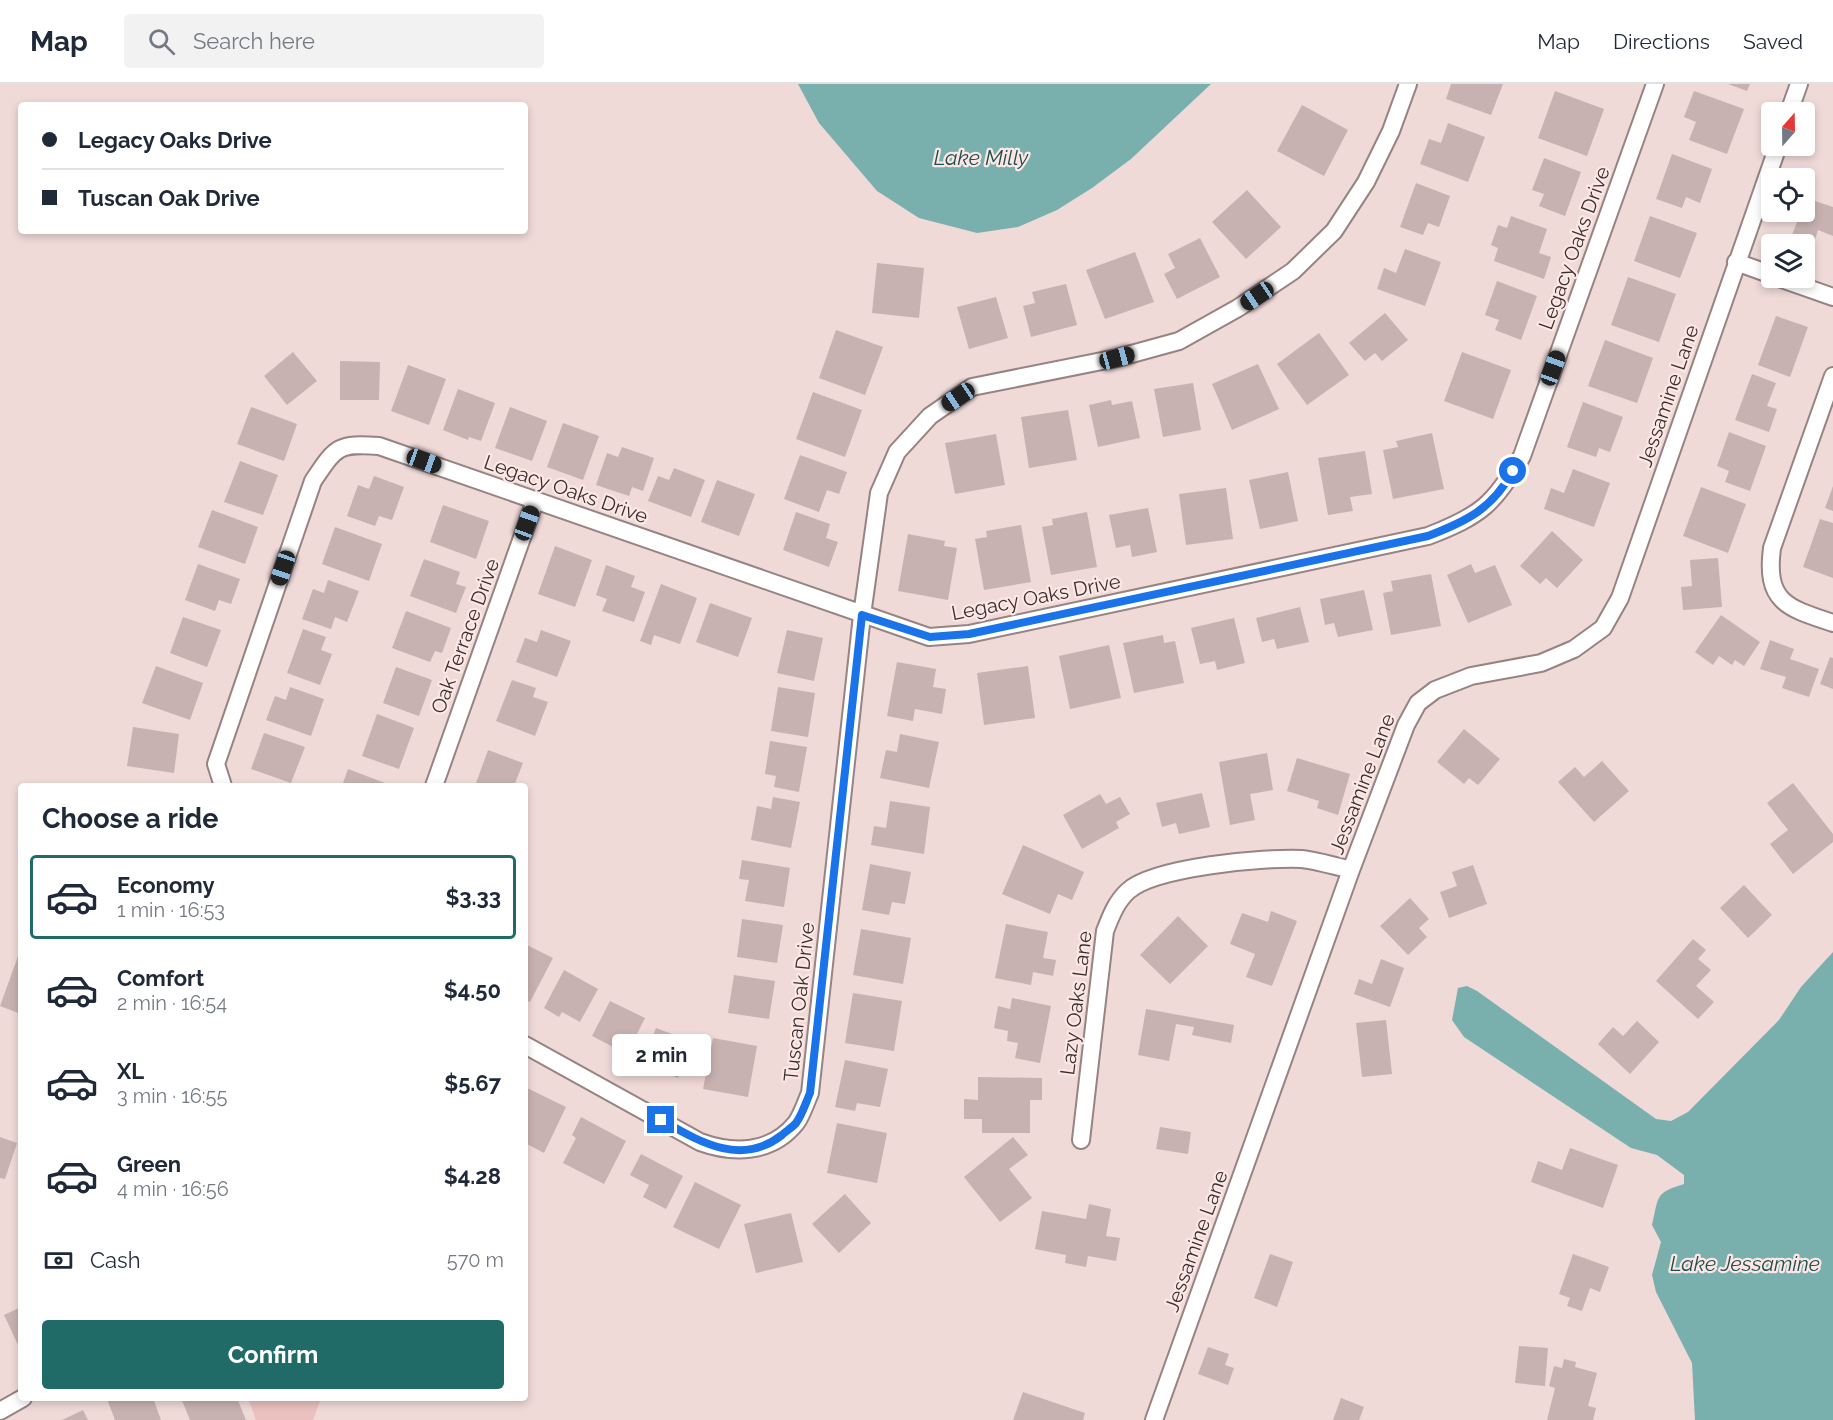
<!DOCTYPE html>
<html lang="en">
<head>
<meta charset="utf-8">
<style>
	body { margin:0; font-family:Raleway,sans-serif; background:#f2f2f3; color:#1f2937; height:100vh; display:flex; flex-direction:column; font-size:22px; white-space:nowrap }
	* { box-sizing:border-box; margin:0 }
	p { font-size:20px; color:#747a83 }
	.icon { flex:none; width:33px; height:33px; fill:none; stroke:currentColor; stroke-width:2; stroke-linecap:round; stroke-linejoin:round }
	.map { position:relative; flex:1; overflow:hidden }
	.details { position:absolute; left:18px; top:699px; width:510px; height:618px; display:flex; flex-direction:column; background:#fff; border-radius:6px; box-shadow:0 3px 9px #0003 }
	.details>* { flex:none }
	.top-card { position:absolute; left:18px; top:18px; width:510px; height:132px; border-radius:6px; box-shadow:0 3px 9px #0003; display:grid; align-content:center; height:132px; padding:0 24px; background:#fff }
	.needle { width:39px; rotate:20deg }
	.tools { position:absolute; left:1761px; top:18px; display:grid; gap:12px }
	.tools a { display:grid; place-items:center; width:54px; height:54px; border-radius:6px; background:#fff; box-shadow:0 3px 9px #0003; font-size:30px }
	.end { position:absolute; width:27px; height:27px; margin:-14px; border:8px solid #1a73e8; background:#fff; box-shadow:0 0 0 3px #fff }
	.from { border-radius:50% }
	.bubble { position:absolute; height:42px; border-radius:6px; background:#fff; box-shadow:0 3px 9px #0003; font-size:20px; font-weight:700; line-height:42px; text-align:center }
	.car { position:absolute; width:18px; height:36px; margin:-18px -9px; border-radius:8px; box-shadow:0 0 4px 2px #0007; background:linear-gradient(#222 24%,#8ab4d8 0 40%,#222 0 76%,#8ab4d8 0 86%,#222 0) }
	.top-card b { display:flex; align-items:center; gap:21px; height:57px; font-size:22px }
	.top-card b+b { border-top:2px solid #e0e1e3 }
	.top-card i { width:15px; height:15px; background:#1f2937 }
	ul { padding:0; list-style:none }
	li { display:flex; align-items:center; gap:18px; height:84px; margin:0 12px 9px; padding:0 12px; border:3px solid transparent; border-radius:6px }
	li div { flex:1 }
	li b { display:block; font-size:22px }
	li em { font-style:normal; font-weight:700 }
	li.selected { border-color:#206b68 }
	li>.icon { width:54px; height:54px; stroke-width:1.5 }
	h2 { padding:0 24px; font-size:27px; line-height:72px }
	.pay { display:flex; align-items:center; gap:15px; height:66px; padding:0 24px; font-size:22px }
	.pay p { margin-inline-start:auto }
	.primary-button { display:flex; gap:12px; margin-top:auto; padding:12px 24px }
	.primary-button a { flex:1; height:69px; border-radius:6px; background:#206b68; color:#fff; font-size:24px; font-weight:700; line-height:69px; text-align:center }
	header { display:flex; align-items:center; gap:36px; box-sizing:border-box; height:84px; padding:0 30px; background:#fff; border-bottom:2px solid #e0e1e3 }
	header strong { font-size:28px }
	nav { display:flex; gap:33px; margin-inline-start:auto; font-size:21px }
	.search { width:420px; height:54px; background:#f2f2f3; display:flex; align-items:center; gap:15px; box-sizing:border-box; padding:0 21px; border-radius:6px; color:#747a83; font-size:22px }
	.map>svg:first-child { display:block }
	.green { fill:#eac1bf }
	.water { fill:#79afac }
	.building { fill:#c7b2b1 }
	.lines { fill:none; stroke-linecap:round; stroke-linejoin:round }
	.minor-casing { stroke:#968382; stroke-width:20 }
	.minor { stroke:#fff; stroke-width:16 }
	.route { stroke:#1a73e8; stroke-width:8 }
	.labels { text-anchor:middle; stroke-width:4.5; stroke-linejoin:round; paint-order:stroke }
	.street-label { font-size:20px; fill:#372f2f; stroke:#fde7e5 }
	.water-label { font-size:21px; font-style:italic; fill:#1e4e4c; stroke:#fde7e5 }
</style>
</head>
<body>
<header>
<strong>Map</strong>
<div class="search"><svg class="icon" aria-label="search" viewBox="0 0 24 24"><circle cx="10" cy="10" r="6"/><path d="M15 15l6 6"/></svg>Search here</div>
<nav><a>Map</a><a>Directions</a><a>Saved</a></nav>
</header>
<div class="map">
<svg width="1833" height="1336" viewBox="0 0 1833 1336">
	<rect width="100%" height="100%" fill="#efdad8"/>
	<path class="green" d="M248,1314h73l-8,22h-57z"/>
	<path class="water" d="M798,0h413l-80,75 -39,29 -35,22 -39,17 -41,6 -58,-15 -42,-27 -58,-68z
		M1833,868v468h-138l-3,-57 -36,-71 -4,-17 9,-33 -9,-17c7,-28 2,-32 32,-41v-9l-27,-20 -26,-7 -167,-111 -12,-17 6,-32 9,-2 10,5 179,128 15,2 17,-9 91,-92 22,-33z"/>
	<path class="building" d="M1451,0h52l-12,31 -45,-16z
		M1728,0h22l-3,7z
		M1555,7l49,18 -17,47 -49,-18z
		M1694,7l50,18 -17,45 -38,-14 7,-18 -12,-5z
		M1302,21l46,25 -24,46 -47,-25z
		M1448,39l37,14 -17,45 -48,-18 9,-25 12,4z
		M1672,70l40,15 -12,34 -14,-6 -4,11 -26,-9z
		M1544,74l37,14 -16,44 -26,-10 5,-12 -12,-4z
		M1416,99l34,13 -11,31 -11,-4 -5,12 -23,-8z
		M1247,106l34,37 -35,32 -34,-37z
		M1806,114l27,9v29l-15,-6 -4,13 -22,-8 9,-23h3z
		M1511,132l36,13 -8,24 12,4 -7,22 -50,-18 4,-13 -7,-3 7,-20 9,3z
		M1650,132l47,17 -17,45 -46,-17z
		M1200,154l20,39 -43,22 -13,-25 11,-6 -7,-14z
		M1405,165l36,13 -16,44 -48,-17 7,-21 12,5z
		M1135,168l19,50 -49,17 -19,-49z
		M877,179l47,5 -5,50 -47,-5z
		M1628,193l48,17 -17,48 -48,-17z
		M1497,197l40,15 -16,44 -26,-10 4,-10 -14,-5z
		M1066,200l11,41 -46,12 -8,-31 12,-3 -3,-11z
		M996,213l12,41 -39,11 -12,-42z
		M1385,229l23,27 -26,21 -7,-8 -10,8 -16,-18z
		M1776,232l32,11 -18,50 -32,-12z
		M836,246l47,17 -18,48 -46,-17z
		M1319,249l30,42 -42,30 -30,-41z
		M1605,256l48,18 -16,45 -49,-17z
		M293,268l24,29 -30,24 -23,-29z
		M1462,268l49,18 -18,49 -49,-18z
		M340,277l40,1 -1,38h-39z
		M1258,280l21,45 -47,21 -20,-46z
		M408,281l38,14 -17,46 -38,-14z
		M1752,290l24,9 -9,23 10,3 -8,23 -34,-12z
		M1193,299l8,47 -38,7 -9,-48z
		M458,305l37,14 -14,38 -12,-4 -1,3 -25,-10z
		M813,308l49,18 -17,47 -49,-18z
		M1111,316l1,5 20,-4 8,37 -42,9 -9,-42z
		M1583,318l40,15 -13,35 -11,-4 -3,9 -29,-10z
		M251,323l46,17 -13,37 -47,-17z
		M510,323l37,14 -15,40 -37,-13z
		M1068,326l9,50 -48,8 -8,-51z
		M563,339l36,13 -16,44 -36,-13z
		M1729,348l37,14 -16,45 -25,-9 4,-11 -12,-5z
		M1432,349l12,56 -51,10 -10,-49 15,-3 -2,-6z
		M996,350l9,51 -50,9 -10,-51z
		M622,363l32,11 -11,33 -11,-4 -3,9 -33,-11 11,-32 11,4z
		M1365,367l7,43 -22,3 3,14 -25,4 -10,-57z
		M800,371l47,17 -8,22 -12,-4 -8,22 -35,-13z
		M240,377l38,14 -15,40 -39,-13z
		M674,384l31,12 -14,37 -43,-16 10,-25 11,4z
		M1573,385l37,14 -16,44 -50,-18 7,-21 13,5z
		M1288,388l10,49 -38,8 -11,-49z
		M374,392l30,11 -12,33 -13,-4 -4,10 -28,-10 11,-31 11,4z
		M717,396l38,14 -16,42 -38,-14z
		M1833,402v25l-8,-3z
		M1701,403l45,17 -18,49 -45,-17z
		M1226,404l7,51 -47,6 -7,-51z
		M443,421l46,16 -13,38 -46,-17z
		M1148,424l9,44 -25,5 -2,-12 -14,3 -7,-33z
		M212,426l46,17 -13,37 -47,-17z
		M796,428l34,12 -4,14 12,4 -9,25 -46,-17z
		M1087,428l10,55 -46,8 -9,-48 11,-2 -1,-6z
		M1820,435l13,4v55l-30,-11z
		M1021,441l10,57 -47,8 -9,-51 12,-2 -1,-6z
		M335,443l47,17 -13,37 -47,-17z
		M1552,447l31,29 -26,28 -11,-10 -6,6 -20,-18z
		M908,450l37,7 -1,5 13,2 -9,52 -50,-9z
		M555,462l37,14 -17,47 -37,-13z
		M1718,474l4,49 -39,3 -2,-23 11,-1 -2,-26z
		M424,475l36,13 -4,12 10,3 -10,26 -46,-17z
		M198,480l42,15 -9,25 -12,-4 -4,11 -30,-11z
		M1471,480l4,9 20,-8 17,40 -44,18 -21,-48z
		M606,481l29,11 -4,11 14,5 -11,30 -32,-11 5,-12 -11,-4z
		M1431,490l10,52 -50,9 -8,-42 10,-2 -2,-10z
		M328,496l31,11 -12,31 -12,-5 -4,12 -29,-10 11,-30 11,4z
		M661,500l36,14 -17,46 -26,-9 -3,10 -11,-4z
		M1364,506l9,40 -35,7 -4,-14 -9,2 -5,-26z
		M710,519l42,15 -14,39 -42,-15z
		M1300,523l9,35 -32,7 -3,-10 -12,3 -6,-24z
		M406,527l45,17 -9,25 -7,-2 -5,11 -38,-14z
		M1721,531l39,27 -16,24 -9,-6 -3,5 -13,-9 -6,9 -18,-13z
		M183,533l38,13 -14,37 -37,-14z
		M1234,534l11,45 -28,7 -2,-9 -15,3 -9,-36z
		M303,545l23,8 -5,13 11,4 -12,31 -33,-12z
		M541,546l30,11 -14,36 -41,-15 9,-24 12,4z
		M787,546l36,8 -9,43 -37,-8z
		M1163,551l1,8 11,-2 9,42 -50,10 -11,-50z
		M1770,556l24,9 -4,10 29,10 -10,28 -27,-9 4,-11 -26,-8z
		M1109,561l12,53 -51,11 -11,-53z
		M1830,573l3,1v31l-13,-5z
		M897,578l39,7 -3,18 13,2 -4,25 -27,-5 -2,12 -26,-5z
		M156,582l47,17 -13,37 -48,-17z
		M1028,582l7,52 -51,7 -7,-52z
		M396,583l36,13 -13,36 -36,-13z
		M512,596l24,8 -3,9 15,5 -13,34 -39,-15z
		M290,603l34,12 -13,37 -45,-16 9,-24 11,4z
		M778,603l37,6 -7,44 -37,-6z
		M377,630l37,14 -15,41 -37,-13z
		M133,643l46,7 -5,39 -47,-7z
		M1464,645l36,30 -22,26 -9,-7 -5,6 -27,-22z
		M264,649l41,14 -14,36 -40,-14z
		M900,650l39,8 -10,46 -49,-10 6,-28 11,2z
		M770,657l37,6 -8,45 -25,-5 2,-11 -11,-2z
		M488,666l35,13 -9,23h-39z
		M1267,669l6,37 -23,4 5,26 -25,5 -11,-63z
		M1297,674l53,16 -12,41 -21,-7 2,-7 -32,-10z
		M1602,677l27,30 -35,31 -36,-40 17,-15 9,10z
		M348,685l45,17h-51z
		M1793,699l40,51v8l-40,32 -23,-30 18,-14 -21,-27z
		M1202,709l8,34 -31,7 -3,-11 -14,4 -6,-24z
		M1100,710l6,10 14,-7 10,17 -14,8 3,6 -37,21 -19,-34z
		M773,713l27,5 -9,46 -40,-8 6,-34 14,3z
		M890,717l40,6 -6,47 -53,-9 3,-19 12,2z
		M1023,761l61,27 -12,28 -14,-6 -8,20 -48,-20z
		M742,776l48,8 -6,39 -39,-6 4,-21 -10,-1z
		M870,780l41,8 -6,32 -13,-2 -3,13 -27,-5z
		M1473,781l14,39 -38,14 -9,-26 17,-6 -5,-14z
		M1744,801l28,30 -24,23 -28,-30z
		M1410,814l19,21 -10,9 8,9 -19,18 -28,-29z
		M1271,827l26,10 -25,65 -26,-9 9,-23 -25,-10 12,-31 26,9z
		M1178,832l30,30 -38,38 -30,-29z
		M742,835l41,6 -6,38 -40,-6z
		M1006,840l42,8 -5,26 13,2 -3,16 -20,-4 -2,13 -36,-7z
		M861,845l50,9 -8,46 -50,-9z
		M1693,855l13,11 -8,9 13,11 -15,16 18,16 -16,17 -42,-38z
		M525,860l28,14 -23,44 -5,-2z
		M21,864v66l-21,-8z
		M1381,875l23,9 -14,39 -36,-13 5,-15 13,5z
		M564,886l34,19 -18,33 -18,-10 -3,5 -15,-9z
		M734,891l41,6 -6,38 -41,-6z
		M853,909l49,8 -8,50 -49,-8z
		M1012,914l39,8 -11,57 -25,-5 3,-15 -11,-2 1,-10 -14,-3 4,-22 12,3z
		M610,917l35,17 -18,36 -35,-18z
		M1146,925l88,16 -3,18 -39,-8 2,-8 -18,-3 -7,37 -31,-6z
		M1386,936l6,54 -30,3 -6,-54z
		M1637,937l22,21 -29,32 -32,-30 15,-17 10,9z
		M656,944l35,13 -13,37 -36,-13z
		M713,954l44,8 -9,51 -45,-8z
		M845,976l43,9 -8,38 -23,-4 -2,8 -20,-4z
		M978,993l64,1v22h-12v33h-48v-14h-18v-20l14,1z
		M525,1003l41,20 -22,46 -19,-10z
		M581,1033l45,24 -22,43 -41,-21 13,-25 -4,-3z
		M837,1039l50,10 -10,50 -50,-10z
		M1160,1043l31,5 -3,22 -32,-5z
		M0,1053l17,6 -12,36 -5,-1z
		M1013,1053l15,18 -19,14 23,29 -32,24 -36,-45z
		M1570,1064l48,17 -15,43 -72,-26 7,-21 24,9z
		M641,1070l42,22 -17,33 -23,-12 6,-12 -19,-10z
		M695,1098l46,23 -22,44 -46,-22z
		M845,1110l26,29 -32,30 -27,-29z
		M1089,1120l22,5 -5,27 14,2 -4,23 -28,-5 -2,11 -21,-4 1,-8 -31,-6 7,-38 44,8z
		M791,1129l12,49 -47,11 -12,-49z
		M1270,1170l23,8 -16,45 -23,-9z
		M1573,1170l36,13 -9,25 -10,-4 -8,23 -15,-5 3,-8 -11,-4z
		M21,1223v39l-2,1 -15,-32z
		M1519,1262l29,2 -3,38 -30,-3z
		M1208,1263l21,7 -4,11 9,3 -6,17 -30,-11z
		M1564,1275l12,3 -1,5 22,6 -9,33 8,2 -3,12h-46l8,-32 -6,-2 5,-20 8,2z
		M1023,1308l62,21 -2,7h-70z
		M133,1314h20l8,22h-46l-8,-21z
		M181,1314h56l9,22h-56z
		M1341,1314l23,9 -5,13h-26z
		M83,1326l5,10h-26z"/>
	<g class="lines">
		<g class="minor-casing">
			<path id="minor" d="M1789,28l10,-28
				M1736,178l36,13
				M1779,194l54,19
				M1833,292l-61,172c-7,54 15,60 61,75
				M223,702l-7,-22 97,-283c23,-34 24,-38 66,-35l550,191 40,-3 459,-98c52,-20 67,-32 94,-80l133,-372
				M434,702l101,-285
				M525,961l175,97c33,12 71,12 96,-19 6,-8 10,-21 14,-30l52,-478 17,-122 18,-41 33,-36 42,-29 145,-29 62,-17 59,-33 55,-37 41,-40 32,-49 25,-51 17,-47
				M1081,1056l24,-209c6,-15 11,-29 23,-40 26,-24 137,-34 174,-32 16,2 33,7 49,11
				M0,1327l23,-13
				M1154,1336l197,-550 55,-145 12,-22 17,-13 36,-14 70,-13 33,-14 29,-21 17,-30 158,-452"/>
		</g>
		<use href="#minor" class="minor"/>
	</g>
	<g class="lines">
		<path class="route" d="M661,1036c39,22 80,47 121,15 4,-4 11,-8 14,-12 6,-8 10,-21 14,-30l52,-478 68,22 39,-3 459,-98c39,-15 64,-27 85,-65"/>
	</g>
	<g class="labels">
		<g class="street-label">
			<text transform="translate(1574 164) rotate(-70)" y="7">Legacy Oaks Drive</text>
			<text transform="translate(1668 312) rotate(-71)" y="7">Jessamine Lane</text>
			<text transform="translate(566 405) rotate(19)" y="7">Legacy Oaks Drive</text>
			<text transform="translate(1036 513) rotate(-11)" y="7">Legacy Oaks Drive</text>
			<text transform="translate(465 552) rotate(-70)" y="7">Oak Terrace Drive</text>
			<text transform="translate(1362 700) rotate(-69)" y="7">Jessamine Lane</text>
			<text transform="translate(799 918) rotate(-84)" y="7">Tuscan Oak Drive</text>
			<text transform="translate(1076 919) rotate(-83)" y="7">Lazy Oaks Lane</text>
			<text transform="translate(1196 1157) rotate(-70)" y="7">Jessamine Lane</text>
		</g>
		<g class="water-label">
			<text x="981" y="81">Lake Milly</text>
			<text x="1745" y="1187">Lake Jessamine</text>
		</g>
	</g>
</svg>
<div class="tools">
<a><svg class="needle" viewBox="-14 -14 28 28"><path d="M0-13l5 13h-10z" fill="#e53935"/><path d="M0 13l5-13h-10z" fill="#747a83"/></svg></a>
<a><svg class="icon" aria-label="locate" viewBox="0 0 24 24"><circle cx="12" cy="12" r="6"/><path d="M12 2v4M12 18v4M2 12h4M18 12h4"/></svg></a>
<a><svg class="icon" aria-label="layers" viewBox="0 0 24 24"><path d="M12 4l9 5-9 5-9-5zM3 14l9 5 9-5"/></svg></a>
</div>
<i class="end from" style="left:1513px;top:387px"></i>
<i class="end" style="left:661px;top:1036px"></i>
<div class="bubble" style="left:612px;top:950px;width:99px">2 min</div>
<i class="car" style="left:1257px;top:212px;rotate:236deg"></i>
<i class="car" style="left:1117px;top:274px;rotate:75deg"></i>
<i class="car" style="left:1553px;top:284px;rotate:20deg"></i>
<i class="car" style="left:958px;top:313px;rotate:236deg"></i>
<i class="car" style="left:424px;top:377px;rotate:110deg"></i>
<i class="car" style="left:527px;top:439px;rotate:20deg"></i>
<i class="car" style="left:283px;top:484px;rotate:199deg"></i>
<div class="top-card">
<b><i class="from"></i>Legacy Oaks Drive</b>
<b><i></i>Tuscan Oak Drive</b>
</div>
<section class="details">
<h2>Choose a ride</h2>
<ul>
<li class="selected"><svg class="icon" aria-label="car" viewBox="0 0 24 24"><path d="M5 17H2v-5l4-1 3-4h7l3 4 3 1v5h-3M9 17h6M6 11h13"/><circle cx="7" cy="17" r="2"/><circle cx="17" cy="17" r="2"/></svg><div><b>Economy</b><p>1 min · 16:53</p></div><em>$3.33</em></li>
<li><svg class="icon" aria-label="car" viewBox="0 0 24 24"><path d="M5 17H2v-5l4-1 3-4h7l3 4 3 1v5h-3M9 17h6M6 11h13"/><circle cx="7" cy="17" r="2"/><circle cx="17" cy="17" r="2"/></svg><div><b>Comfort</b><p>2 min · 16:54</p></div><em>$4.50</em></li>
<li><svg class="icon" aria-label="car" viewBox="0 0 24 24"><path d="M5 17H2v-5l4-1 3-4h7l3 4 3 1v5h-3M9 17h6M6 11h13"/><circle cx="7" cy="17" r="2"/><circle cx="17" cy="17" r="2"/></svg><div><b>XL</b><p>3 min · 16:55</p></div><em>$5.67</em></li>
<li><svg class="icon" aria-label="car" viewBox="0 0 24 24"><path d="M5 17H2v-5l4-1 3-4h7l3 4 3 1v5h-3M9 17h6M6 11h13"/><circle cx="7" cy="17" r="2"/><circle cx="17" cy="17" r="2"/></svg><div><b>Green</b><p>4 min · 16:56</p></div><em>$4.28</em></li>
</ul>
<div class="pay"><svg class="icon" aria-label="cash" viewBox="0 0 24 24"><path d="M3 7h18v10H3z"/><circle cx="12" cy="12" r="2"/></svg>Cash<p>570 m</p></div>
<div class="primary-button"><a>Confirm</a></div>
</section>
</div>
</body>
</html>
